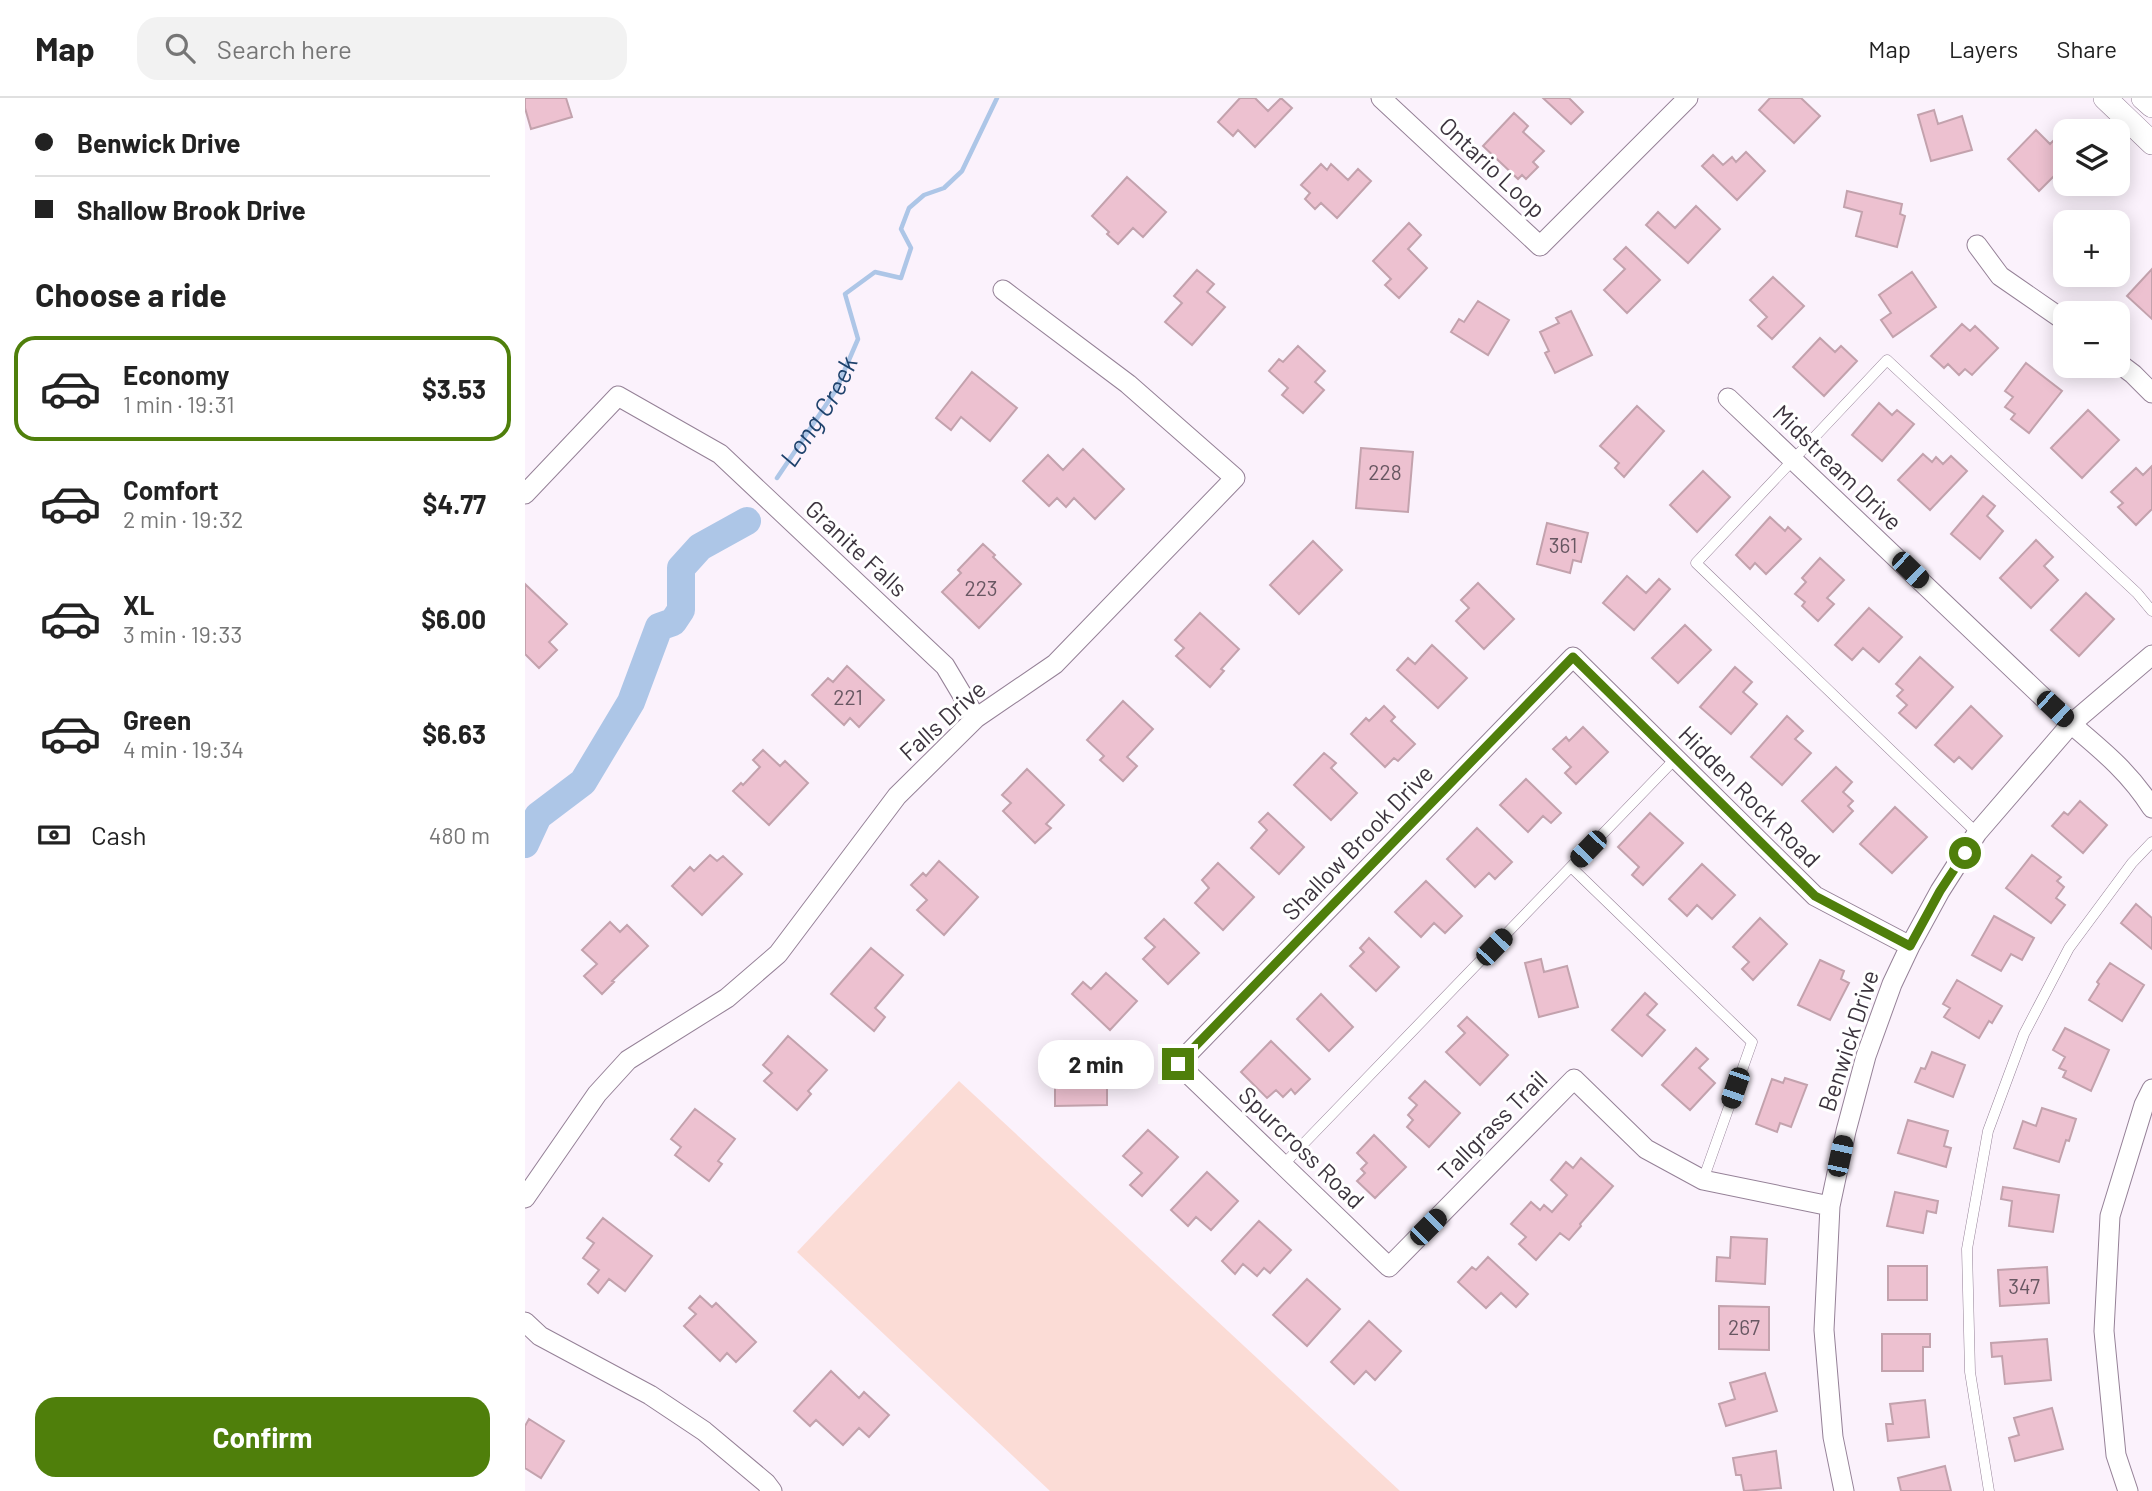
<!DOCTYPE html>
<html lang="en">
<head>
<meta charset="utf-8">
<style>
	body { margin:0; font-family:Barlow,sans-serif; background:#f2f2f2; color:#222; height:100vh; display:flex; flex-direction:column; font-size:26px; white-space:nowrap }
	* { box-sizing:border-box; margin:0 }
	p { font-size:23px; color:#767676 }
	.icon { flex:none; width:38px; height:38px; fill:none; stroke:currentColor; stroke-width:2; stroke-linecap:round; stroke-linejoin:round }
	.map { position:relative; flex:1; overflow:hidden }
	.sheet { display:flex; flex-direction:column; background:#fff; width:525px }
	.sheet>* { flex:none }
	.top-card { display:grid; align-content:center; height:154px; padding:0 35px; background:#fff }
	.buttons { position:absolute; left:1528px; top:21px; display:grid; gap:14px }
	.buttons a { display:grid; place-items:center; width:77px; height:77px; border-radius:14px; background:#fff; box-shadow:0 4px 18px #0003; font-size:35px }
	.end { position:absolute; width:32px; height:32px; margin:-16px; border:9px solid #4f7f0b; background:#fff; box-shadow:0 0 0 4px #fff }
	.from { border-radius:50% }
	.bubble { position:absolute; height:49px; border-radius:21px; background:#fff; box-shadow:0 4px 18px #0003; font-size:23px; font-weight:700; line-height:49px; text-align:center }
	.car { position:absolute; width:21px; height:42px; margin:-21px -10px; border-radius:9px; box-shadow:0 0 5px 2px #0007; background:linear-gradient(#222 24%,#8ab4d8 0 40%,#222 0 76%,#8ab4d8 0 86%,#222 0) }
	.top-card b { display:flex; align-items:center; gap:24px; height:66px; font-size:26px }
	.top-card b+b { border-top:2px solid #e0e0e0 }
	.top-card i { width:18px; height:18px; background:#222 }
	ul { padding:0; list-style:none }
	li { display:flex; align-items:center; gap:21px; height:105px; margin:0 14px 10px; padding:0 21px; border:4px solid transparent; border-radius:21px }
	li div { flex:1 }
	li b { display:block; font-size:26px }
	li em { font-style:normal; font-weight:700 }
	li.current { border-color:#4f7f0b }
	li>.icon { width:63px; height:63px; stroke-width:1.5 }
	h2 { padding:0 35px; font-size:32px; line-height:84px }
	.pay { display:flex; align-items:center; gap:18px; height:77px; padding:0 35px; font-size:26px }
	.pay p { margin-inline-start:auto }
	.button { display:flex; gap:14px; margin-top:auto; padding:14px 35px }
	.button a { flex:1; height:80px; border-radius:21px; background:#4f7f0b; color:#fff; font-size:28px; font-weight:700; line-height:80px; text-align:center }
	header { display:flex; align-items:center; gap:42px; box-sizing:border-box; height:98px; padding:0 35px; background:#fff; border-bottom:2px solid #e0e0e0 }
	header strong { font-size:33px }
	nav { display:flex; gap:38px; margin-inline-start:auto; font-size:24px }
	.search { width:490px; height:63px; background:#f2f2f2; display:flex; align-items:center; gap:18px; box-sizing:border-box; padding:0 24px; border-radius:21px; color:#767676; font-size:26px }
	main { display:flex; flex:1; min-height:0 }
	.map>svg:first-child { display:block }
	.green { fill:#fbdcd6 }
	.lines { fill:none; stroke-linecap:round; stroke-linejoin:round }
	.stream { stroke:#adc6e7; stroke-width:4.5 }
	.river { stroke:#adc6e7; stroke-width:28 }
	.building { fill:#edc1d0; stroke:#c3a2ad; stroke-width:2 }
	.service-casing { stroke:#958197; stroke-width:11 }
	.minor-casing { stroke:#958197; stroke-width:21 }
	.tertiary-casing { stroke:#958197; stroke-width:24 }
	.service { stroke:#fff; stroke-width:10 }
	.minor { stroke:#fff; stroke-width:19 }
	.tertiary { stroke:#fff; stroke-width:23 }
	.route { stroke:#4f7f0b; stroke-width:9 }
	.labels { text-anchor:middle; stroke-width:6; stroke-linejoin:round; paint-order:stroke }
	.number-label { font-size:21px; fill:#685762 }
	.street-label { font-size:24px; fill:#3c343e; stroke:#fff }
	.water-label { font-size:26px; font-style:italic; fill:#1e426c; stroke:#fff }
</style>
</head>
<body>
<header>
<strong>Map</strong>
<div class="search"><svg class="icon" aria-label="search" viewBox="0 0 24 24"><circle cx="10" cy="10" r="6"/><path d="M15 15l6 6"/></svg>Search here</div>
<nav><a>Map</a><a>Layers</a><a>Share</a></nav>
</header>
<main>
<section class="sheet">
<div class="top-card">
<b><i class="from"></i>Benwick Drive</b>
<b><i></i>Shallow Brook Drive</b>
</div>
<h2>Choose a ride</h2>
<ul>
<li class="current"><svg class="icon" aria-label="car" viewBox="0 0 24 24"><path d="M5 17H2v-5l4-1 3-4h7l3 4 3 1v5h-3M9 17h6M6 11h13"/><circle cx="7" cy="17" r="2"/><circle cx="17" cy="17" r="2"/></svg><div><b>Economy</b><p>1 min · 19:31</p></div><em>$3.53</em></li>
<li><svg class="icon" aria-label="car" viewBox="0 0 24 24"><path d="M5 17H2v-5l4-1 3-4h7l3 4 3 1v5h-3M9 17h6M6 11h13"/><circle cx="7" cy="17" r="2"/><circle cx="17" cy="17" r="2"/></svg><div><b>Comfort</b><p>2 min · 19:32</p></div><em>$4.77</em></li>
<li><svg class="icon" aria-label="car" viewBox="0 0 24 24"><path d="M5 17H2v-5l4-1 3-4h7l3 4 3 1v5h-3M9 17h6M6 11h13"/><circle cx="7" cy="17" r="2"/><circle cx="17" cy="17" r="2"/></svg><div><b>XL</b><p>3 min · 19:33</p></div><em>$6.00</em></li>
<li><svg class="icon" aria-label="car" viewBox="0 0 24 24"><path d="M5 17H2v-5l4-1 3-4h7l3 4 3 1v5h-3M9 17h6M6 11h13"/><circle cx="7" cy="17" r="2"/><circle cx="17" cy="17" r="2"/></svg><div><b>Green</b><p>4 min · 19:34</p></div><em>$6.63</em></li>
</ul>
<div class="pay"><svg class="icon" aria-label="cash" viewBox="0 0 24 24"><path d="M3 7h18v10H3z"/><circle cx="12" cy="12" r="2"/></svg>Cash<p>480 m</p></div>
<div class="button"><a>Confirm</a></div>
</section>
<div class="map">
<svg width="1627" height="1393" viewBox="0 0 1627 1393">
	<rect width="100%" height="100%" fill="#fbf2fc"/>
	<path class="green" d="M434,983l441,410h-350l-253,-239z"/>
	<g class="lines">
		<path class="stream" id="s1" d="M252,380l59,-88 22,-51 -13,-45 30,-22 26,6 10,-30 -10,-19 8,-21 15,-13 20,-7 18,-17 35,-73"/>
		<path class="river" d="M0,746l13,-28 45,-34 48,-80 28,-75 14,-5 8,-12v-42l19,-21 47,-26"/>
	</g>
	<path class="building" d="M0,0h41l6,19 -41,12 -6,-21z
		M715,0h15l13,13 13,-13 11,10 -37,39 -17,-17 -5,6 -15,-14z
		M1018,0h26l14,14 -12,12z
		M1245,0h31l19,18 -26,27 -35,-33z
		M1409,12l4,14 24,-8 10,34 -41,11 -13,-46z
		M989,15l14,13 -5,6 21,19 -11,11 5,5 -12,12 -4,-4 -4,4 -35,-33z
		M1511,32l14,14 7,-7 8,7v21l-26,26 -31,-32z
		M1221,54l19,19 -28,29 -35,-34 11,-11 10,10 9,-8 4,5z
		M796,66l6,6 4,-6 17,16 10,-11 13,12 -34,37 -16,-15 -6,6 -10,-10 5,-6 -9,-8z
		M602,79l39,35 -23,25 -10,-9 -15,16 -11,-10 2,-2 -17,-16z
		M1322,93l55,13 -2,10 5,2 -8,31 -41,-11 6,-24 -18,-5z
		M1171,108l24,23 -32,34 -42,-38 12,-13 17,16z
		M884,125l12,12 -13,14 19,19 -28,30 -14,-13 6,-6 -18,-18z
		M1101,149l34,33 -33,33 -23,-23 21,-21 -11,-10z
		M1627,171v50l-25,-23z
		M672,172l17,14 -7,8 18,15 -33,38 -27,-23 17,-19 -8,-7z
		M1387,174l24,35 -43,30 -12,-17 10,-7 -12,-18z
		M1248,179l31,29 -32,33 -14,-13 9,-9 -17,-17z
		M953,203l31,19 -21,35 -37,-23 8,-13 5,3z
		M1046,213l21,44 -37,18 -10,-20 4,-2 -9,-19 19,-9 -3,-5z
		M1437,226l8,7 5,-5 23,22 -26,27 -7,-6 -6,6 -11,-11 -4,4 -13,-12z
		M1295,240l15,14 6,-6 16,15 -33,35 -31,-29z
		M773,248l27,25 -10,11 9,8 -21,23 -21,-18 6,-7 -19,-17 10,-12 4,3z
		M1501,265l36,28 -33,42 -18,-14 4,-5 -10,-7 8,-10 -8,-6z
		M447,274l45,36 -27,33 -29,-24 -10,13 -15,-12z
		M1354,305l13,12 5,-5 17,14 -32,37 -30,-26z
		M1112,308l27,25 -40,46 -9,-9 4,-5 -19,-17z
		M1563,312l31,30 -37,38 -31,-30z
		M836,350l52,4 -5,60 -52,-4z
		M558,351l41,40 -29,30 -21,-21 -8,9 -9,-9 -8,8 -26,-25 25,-26 15,15z
		M1398,356l9,8 4,-5 7,7 8,-8 16,15 -37,39 -32,-30z
		M1627,368v43l-16,16 -18,-18 5,-4 -12,-11 25,-24 7,7z
		M1178,373l27,26 -33,35 -27,-27z
		M1458,398l12,10 -8,10 16,15 -23,28 -29,-25z
		M1245,419l15,14 3,-4 13,12 -35,35 -11,-11 -5,6 -14,-14z
		M1022,425l41,10 -7,29 -8,-2 -3,13 -33,-9z
		M1511,442l17,17 -9,9 14,14 -27,28 -31,-30z
		M788,443l29,29 -43,44 -29,-29z
		M458,446l12,11 -2,2 28,27 -42,44 -37,-36 19,-19 -3,-3z
		M1295,460l24,22 -17,18 7,6 -16,17 -16,-15 3,-4 -10,-8 11,-12 -4,-4z
		M1102,478l19,17 13,-14 11,10 -36,41 -31,-27z
		M953,485l36,36 -30,30 -28,-28 13,-13 -8,-8z
		M0,486l42,40 -18,18 8,8 -18,18 -14,-14z
		M1561,495l28,26 -35,37 -28,-26z
		M1344,510l33,29 -23,25 -16,-14 -11,12 -17,-15z
		M675,515l39,36 -18,20 3,2 -14,16 -34,-31 8,-8 -9,-8z
		M1160,527l26,25 -33,33 -26,-25z
		M907,547l35,33 -29,30 -41,-38 11,-12 7,6z
		M1395,559l33,30 -37,41 -17,-15 8,-8 -10,-9 6,-6 -7,-6z
		M322,568l37,34 -25,27 -9,-9 -6,7 -32,-30 16,-17 5,4z
		M1210,569l17,15 -9,10 14,12 -26,30 -31,-27z
		M598,603l30,28 -26,28 10,9 -14,15 -23,-21 4,-4 -17,-16z
		M859,608l11,11 -4,4 24,23 -17,17 -4,-3 -9,9 -34,-33 15,-16 3,3z
		M1446,608l31,30 -30,33 -13,-12 -5,5 -19,-17z
		M1262,618l16,15 -8,8 16,14 -29,32 -31,-28z
		M1058,629l25,25 -32,32 -11,-11 6,-6 -18,-18 13,-12 3,4z
		M238,652l17,16 5,-5 23,22 -39,42 -36,-34 8,-8 2,2 17,-18 -7,-7z
		M799,655l12,10 -5,5 26,25 -26,27 -37,-35z
		M1311,669l16,15 -9,10 10,9 -5,5 5,5 -20,21 -31,-31z
		M502,671l37,36 -18,19 5,4 -16,15 -32,-32 8,-8 -9,-8z
		M1001,681l35,34 -10,10 -8,-7 -15,16 -28,-27z
		M1555,703l27,24 -24,28 -31,-27 12,-14 4,3z
		M1370,709l32,30 -35,36 -32,-29z
		M743,715l36,34 -25,27 -28,-26 16,-18 -8,-8z
		M1125,715l33,30 -40,42 -11,-10 7,-8 -21,-20z
		M952,730l35,34 -17,17 -6,-6 -14,14 -28,-28z
		M185,757l7,6 6,-5 19,18 -40,41 -30,-29 18,-19 4,4z
		M1507,757l29,22 -4,4 7,6 -8,11 9,7 -14,18 -45,-35z
		M414,763l39,36 -34,38 -27,-25 10,-10 -16,-15 12,-12 3,3z
		M693,765l36,34 -31,33 -28,-27 14,-15 -7,-8z
		M1177,766l33,31 -23,24 -15,-14 -10,11 -18,-17z
		M901,783l36,35 -17,17 -11,-10 -13,14 -26,-25z
		M1611,806l16,14v31l-31,-26z
		M1469,818l40,22 -12,22 -11,-6 -10,17 -29,-16z
		M1235,820l27,26 -34,36 -11,-11 7,-7 -16,-15z
		M639,821l35,34 -31,31 -25,-25 12,-12 -10,-9z
		M85,824l10,10 7,-7 21,21 -36,35 2,1 -12,12 -18,-18 13,-12 -15,-14z
		M844,840l30,29 -23,24 -26,-25 14,-14 -4,-4z
		M346,850l32,27 -28,33 10,9 -11,14 -43,-37z
		M1016,861l3,13 23,-6 11,41 -39,10 -14,-54z
		M1295,862l24,11 -3,8 8,4 -19,37 -32,-15z
		M1585,865l34,22 -22,36 -33,-21 10,-16 -2,-2z
		M581,875l31,28 -27,29 -38,-36 11,-12 8,7z
		M1432,882l45,26 -10,17 -3,-2 -10,17 -35,-21 6,-9 -7,-4z
		M1120,895l12,11 -10,11 18,15 -23,26 -30,-26z
		M796,896l32,33 -24,24 -32,-32z
		M942,919l41,38 -28,30 -34,-33 19,-19 -7,-7z
		M1540,930l44,22 -18,41 -28,-14 3,-6 -7,-3 6,-11 -12,-7z
		M263,938l39,34 -19,21 3,3 -14,16 -33,-29 8,-8 -9,-8z
		M746,943l39,38 -15,15 -4,-5 -8,8 -7,-7 -9,8 -26,-26z
		M1171,950l12,11 -9,9 16,15 -25,27 -28,-25z
		M1407,954l33,13 -12,32 -38,-15 6,-14 4,1z
		M582,965v42l-52,1v-22h10v-20z
		M1260,980l22,7 -16,42 -11,-4 -3,9 -21,-8 16,-45 11,4z
		M900,983l35,32 -31,34 -22,-20 6,-7 -5,-5 9,-10 -8,-7z
		M1517,1010l34,11 -7,22 -3,-1 -7,22 -45,-14 9,-27 13,5z
		M170,1011l40,30 -17,22 4,3 -13,17 -34,-26 6,-8 -10,-8z
		M1383,1022l40,11 -4,15 7,2 -5,19 -48,-14z
		M623,1032l30,27 -36,39 -12,-11 12,-12 -19,-17z
		M849,1037l32,32 -31,31 -18,-17 8,-8 -4,-4 6,-6 -10,-10z
		M1056,1060l32,28 -33,38 1,2 -12,14 -9,-7 -24,27 -17,-16 7,-7 -15,-13 20,-22 9,8 4,-5 8,7 15,-17 -16,-15 15,-18 7,6z
		M682,1074l31,29 -27,29 -15,-13 -8,9 -17,-16z
		M1478,1089l56,8 -6,37 -44,-6 3,-25 -11,-2z
		M1370,1094l43,9 -2,12 -9,-2 -4,22 -36,-7z
		M78,1120l49,38 -27,35 -16,-12 -11,14 -10,-9 11,-14 -16,-12 11,-15 -7,-5z
		M734,1123l32,29 -21,23 -6,-5 -7,8 -14,-12 -8,10 -13,-13z
		M1206,1139l36,2 -2,45 -49,-3 1,-24 13,1z
		M963,1159l40,37 -12,13 -15,-14 -15,15 -28,-26 14,-15 4,3z
		M1363,1168h39v34h-39z
		M1522,1169l2,36 -49,3 -2,-36z
		M782,1181l33,30 -33,37 -34,-31z
		M175,1198l12,11 4,-4 40,39 -20,20 -9,-9 -7,8 -36,-35 12,-12 -7,-6z
		M1194,1208l50,1v43l-50,-1z
		M844,1223l32,30 -26,29 -9,-9 -12,13 -23,-22z
		M1357,1236h48v13h-7v24h-41z
		M1522,1241l4,41 -46,4 -3,-28 -10,1 -1,-14z
		M306,1273l28,27 5,-6 25,23 -20,22 -10,-9 -16,17 -27,-25 -6,6 -16,-15z
		M1240,1275l12,38 -51,15 -7,-22 16,-5 -5,-16z
		M1400,1302l4,37 -41,4 -2,-17h7l-3,-20z
		M1527,1310l11,41 -48,12 -6,-23 10,-3 -5,-17z
		M4,1321l35,22 -23,37 -16,-10v-42z
		M1251,1353l5,37 -37,3 -3,-16h-5l-3,-17z
		M1420,1368l6,25h-50l-3,-13z"/>
	<g class="lines">
		<g class="service-casing">
			<path id="service" d="M1452,735l-281,-270 191,-203 250,233 15,18
				M1046,769l181,175 -49,138
				M758,1067l393,-407
				M1464,1393l-19,-119 -3,-123 21,-118 36,-97 45,-86 63,-85 20,-21"/>
		</g>
		<g class="minor-casing">
			<path id="minor" d="M856,0l159,148 148,-148
				M1452,147l23,31 65,45
				M1592,264l16,12 19,19
				M1203,300l343,326c32,27 59,49 81,84
				M0,396l93,-98 102,58 225,212 31,52
				M0,1100l72,-104 31,-34 99,-62 51,-44 119,-158 79,-78 79,-54 180,-186 -107,-94 -125,-94
				M1305,1108l-127,-26 -57,-31 -72,-70 -185,188 -211,-203 395,-407 242,239 95,50
				M0,1224l15,14 110,59 54,36 62,52 6,8
				M1319,1393l-11,-54 -9,-107 6,-124 16,-75 20,-75 26,-72 18,-38 30,-55 37,-58 94,-109 81,-69
				M1603,1393l-12,-36 -12,-124 6,-115 34,-111 8,-16"/>
		</g>
		<g class="tertiary-casing">
			<path id="tertiary" d="M1580,0l47,45
				M1618,0l9,8"/>
		</g>
		<use href="#service" class="service"/>
		<use href="#minor" class="minor"/>
		<use href="#tertiary" class="tertiary"/>
	</g>
	<g class="lines">
		<path class="route" d="M653,966l395,-407 242,239 95,50 30,-55 25,-38"/>
	</g>
	<g class="labels">
		<g class="number-label">
			<text x="860" y="382">228</text>
			<text x="1038" y="455">361</text>
			<text x="456" y="498">223</text>
			<text x="323" y="607">221</text>
			<text x="1499" y="1196">347</text>
			<text x="1219" y="1237">267</text>
		</g>
		<g class="street-label">
			<text transform="translate(967 70) rotate(43)" y="8">Ontario Loop</text>
			<text transform="translate(1312 370) rotate(44)" y="8">Midstream Drive</text>
			<text transform="translate(331 451) rotate(43)" y="8">Granite Falls</text>
			<text transform="translate(418 623) rotate(-42)" y="8">Falls Drive</text>
			<text transform="translate(1224 699) rotate(45)" y="8">Hidden Rock Road</text>
			<text transform="translate(833 745) rotate(-46)" y="8">Shallow Brook Drive</text>
			<text transform="translate(1324 943) rotate(-72)" y="8">Benwick Drive</text>
			<text transform="translate(968 1028) rotate(-45)" y="8">Tallgrass Trail</text>
			<text transform="translate(776 1050) rotate(44)" y="8">Spurcross Road</text>
		</g>
		<g class="water-label">
			<text dy="9" stroke="none"><textPath href="#s1" startOffset="79">Long Creek</textPath></text>
		</g>
	</g>
</svg>
<div class="buttons">
<a><svg class="icon" aria-label="layers" viewBox="0 0 24 24"><path d="M12 4l9 5-9 5-9-5zM3 14l9 5 9-5"/></svg></a>
<a>+</a>
<a>−</a>
</div>
<i class="end from" style="left:1440px;top:755px"></i>
<i class="end" style="left:653px;top:966px"></i>
<div class="bubble" style="left:513px;top:942px;width:116px">2 min</div>
<i class="car" style="left:1385px;top:472px;rotate:134deg"></i>
<i class="car" style="left:1530px;top:611px;rotate:133deg"></i>
<i class="car" style="left:1063px;top:751px;rotate:224deg"></i>
<i class="car" style="left:969px;top:849px;rotate:44deg"></i>
<i class="car" style="left:1210px;top:990px;rotate:199deg"></i>
<i class="car" style="left:1315px;top:1058px;rotate:12deg"></i>
<i class="car" style="left:903px;top:1129px;rotate:45deg"></i>
</div>
</main>
</body>
</html>
